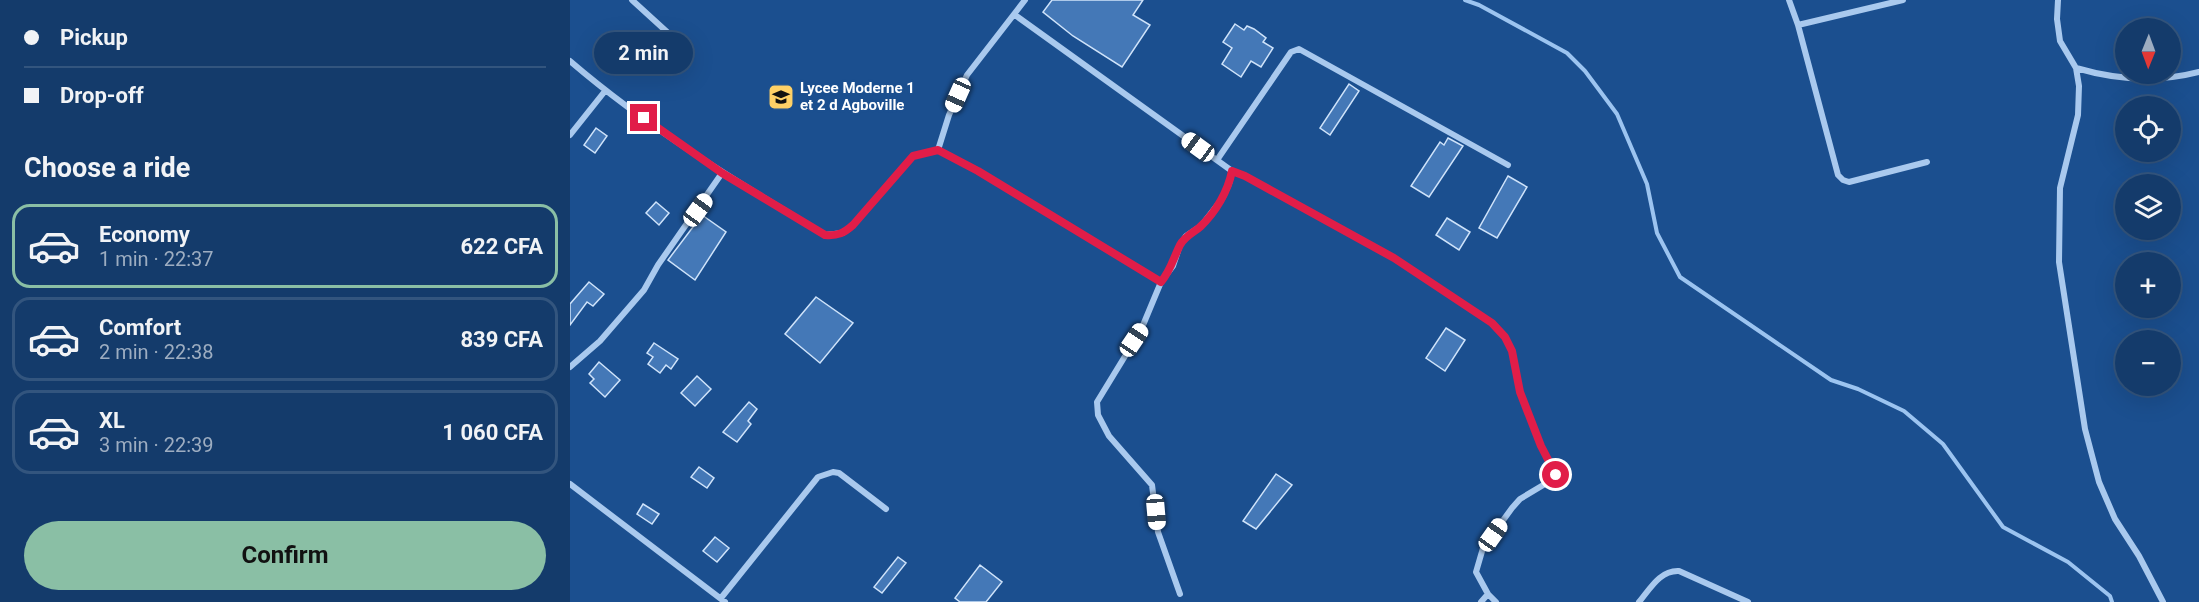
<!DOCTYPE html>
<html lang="en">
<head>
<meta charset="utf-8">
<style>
	body { margin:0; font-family:Roboto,sans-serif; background:#1d4271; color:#f1f3f6; height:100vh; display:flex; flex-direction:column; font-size:22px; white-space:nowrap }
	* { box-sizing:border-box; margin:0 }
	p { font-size:20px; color:#9dadc1 }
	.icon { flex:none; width:33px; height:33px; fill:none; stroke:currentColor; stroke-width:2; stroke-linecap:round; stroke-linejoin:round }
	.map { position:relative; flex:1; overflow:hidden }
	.panel { display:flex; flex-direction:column; background:#143b6b; width:570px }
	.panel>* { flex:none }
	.banner { display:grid; align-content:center; height:132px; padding:0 24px; background:#143b6b }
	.needle { width:39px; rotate:181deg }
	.fabs { position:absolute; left:1545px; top:18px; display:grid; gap:12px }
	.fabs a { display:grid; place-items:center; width:66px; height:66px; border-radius:50%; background:#143b6b; box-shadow:0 6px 24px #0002,0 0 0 2px #33557e; font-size:30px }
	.end { position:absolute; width:27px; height:27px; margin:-14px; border:8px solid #e11d48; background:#fff; box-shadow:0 0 0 3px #fff }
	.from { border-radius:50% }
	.bubble { position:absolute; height:42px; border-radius:21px; background:#143b6b; box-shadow:0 6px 24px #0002,0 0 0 2px #33557e; font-size:20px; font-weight:700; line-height:42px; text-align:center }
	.car { position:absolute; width:18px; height:36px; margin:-18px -9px; border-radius:8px; box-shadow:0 0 4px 2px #0007; background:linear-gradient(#fff 24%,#345 0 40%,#fff 0 76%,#345 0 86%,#fff 0) }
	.banner b { display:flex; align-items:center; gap:21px; height:57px; font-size:22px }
	.banner b+b { border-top:2px solid #33557e }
	.banner i { width:15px; height:15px; background:#f1f3f6 }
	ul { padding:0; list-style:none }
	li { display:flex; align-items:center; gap:18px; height:84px; margin:0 12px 9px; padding:0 12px; border:3px solid #33557e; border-radius:18px }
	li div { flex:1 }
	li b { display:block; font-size:22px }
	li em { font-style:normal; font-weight:700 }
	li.on { border-color:#8abfa5 }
	li>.icon { width:54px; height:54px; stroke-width:1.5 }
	h2 { padding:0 24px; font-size:27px; line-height:72px }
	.action { display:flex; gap:12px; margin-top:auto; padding:12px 24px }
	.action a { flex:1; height:69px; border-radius:36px; background:#8abfa5; color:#111; font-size:24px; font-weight:700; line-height:69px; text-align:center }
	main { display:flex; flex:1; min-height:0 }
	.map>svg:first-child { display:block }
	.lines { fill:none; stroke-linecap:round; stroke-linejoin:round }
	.stream { stroke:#9cc4f0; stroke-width:4 }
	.building { fill:#4478b7; stroke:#cfe3fa; stroke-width:1.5 }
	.minor { stroke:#a9c9ee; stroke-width:6 }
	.route { stroke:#e11d48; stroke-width:8 }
	.labels { text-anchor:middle; stroke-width:4.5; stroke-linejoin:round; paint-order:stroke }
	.poi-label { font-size:15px; font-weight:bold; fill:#fff; stroke:#1b4f8f; text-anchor:start }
</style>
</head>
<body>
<main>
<section class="panel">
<div class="banner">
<b><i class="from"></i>Pickup</b>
<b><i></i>Drop-off</b>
</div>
<h2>Choose a ride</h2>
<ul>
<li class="on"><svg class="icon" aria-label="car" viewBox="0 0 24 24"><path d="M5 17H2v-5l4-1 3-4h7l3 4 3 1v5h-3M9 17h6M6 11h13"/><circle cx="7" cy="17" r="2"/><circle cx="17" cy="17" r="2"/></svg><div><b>Economy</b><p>1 min · 22:37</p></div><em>622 CFA</em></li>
<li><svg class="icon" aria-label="car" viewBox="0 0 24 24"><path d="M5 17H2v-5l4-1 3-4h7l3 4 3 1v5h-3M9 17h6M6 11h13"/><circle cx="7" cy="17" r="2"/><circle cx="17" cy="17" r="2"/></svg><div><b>Comfort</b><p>2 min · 22:38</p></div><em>839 CFA</em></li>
<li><svg class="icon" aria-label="car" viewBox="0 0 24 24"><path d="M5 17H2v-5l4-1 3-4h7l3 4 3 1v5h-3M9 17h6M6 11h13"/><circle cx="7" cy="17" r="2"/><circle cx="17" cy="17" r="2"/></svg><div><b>XL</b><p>3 min · 22:39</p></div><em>1 060 CFA</em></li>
</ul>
<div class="action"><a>Confirm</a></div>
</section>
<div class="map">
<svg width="1629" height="602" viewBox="0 0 1629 602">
	<rect width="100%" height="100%" fill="#1b4f8f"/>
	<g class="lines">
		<path class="stream" d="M895,0l14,5 88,48 18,18 32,43 30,70 10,49 23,44 151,103 27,9 46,22 39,33 60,83 65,35 42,34 2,6"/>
	</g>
	<path class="building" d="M482,0h91l-10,15 17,10 -28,42 -49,-31 -30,-24z
		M665,24l9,6 3,-4 7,3 12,9 -3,4 10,6 -12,19 -10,-6 -10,16 -19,-13 10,-16 -9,-6z
		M779,84l10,7 -29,44 -10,-7z
		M26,128l11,8 -12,17 -11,-8z
		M878,138l15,8 -34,51 -18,-11 29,-44 4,3z
		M938,176l19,11 -30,51 -18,-10z
		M86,202l13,11 -10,12 -13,-12z
		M132,215l24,17 -31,48 -27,-20z
		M877,218l23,14 -11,18 -23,-15z
		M19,282l15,12 -11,12 -6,-4 -17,23v-21z
		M246,297l37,26 -33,40 -35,-29z
		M876,328l19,12 -20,31 -19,-13z
		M84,343l24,16 -7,10 -5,-4 -6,8 -12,-9 5,-7 -6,-4z
		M29,362l21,18 -15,17 -15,-14 4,-4 -5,-5z
		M127,376l14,13 -16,17 -14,-13z
		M179,402l8,7 -9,12 3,3 -14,18 -14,-10z
		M129,467l15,11 -7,10 -16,-11z
		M706,474l16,11 -36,44 -13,-8z
		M73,504l16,10 -7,10 -15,-10z
		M145,537l14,11 -12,14 -14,-11z
		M328,557l8,6 -24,30 -8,-6z
		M410,565l22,17 -16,20h-26l-5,-4z"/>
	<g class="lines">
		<path class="minor" d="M62,0l57,52
			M1219,0l9,25 105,-25
			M1488,0l-1,19 3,22 16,27 3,18 -1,29 -18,73 -1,74 26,167 14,53 16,37 24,37 24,46
			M445,15l217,156
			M1228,25l40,150 5,5 6,2 78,-20
			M0,61c78,67 167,121 255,174l18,-2 10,-8 60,-69 25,-6 40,21 183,111
			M1506,68c41,12 81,15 123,4
			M0,135l35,-44
			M368,150l11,-35 18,-40 58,-75
			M647,160l74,-108 8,-3 209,116
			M0,367l30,-26 44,-51 14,-25 64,-92
			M0,484l155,118
			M610,594l-22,-62 -6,-47 -43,-49 -11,-21 -1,-13 44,-72 20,-48 12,-16 7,-21 6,-9 15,-10 21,-27 7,-15 3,-13 13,5 149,82 98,65 13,14 7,14 8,41 21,54 15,29 -1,3 -35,21 -8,9 -29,40 -7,24 12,22 -7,8
			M918,594l8,8
			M151,598l97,-121 15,-5 6,1 47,36
			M1069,602c11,-13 21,-32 40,-31l69,31"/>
	</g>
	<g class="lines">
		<path class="route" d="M74,118l78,55 103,62c13,1 19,-2 28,-10l60,-69 25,-6 40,21 183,111c10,-12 12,-23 19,-37 5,-9 13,-12 20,-18 16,-15 28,-36 32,-56l13,5 149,82 98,65 13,14 7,14 8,41 21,54 15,29"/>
	</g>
	<defs>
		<g id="school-square" transform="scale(1.35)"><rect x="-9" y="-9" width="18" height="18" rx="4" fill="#ffd166" stroke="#1b4f8f"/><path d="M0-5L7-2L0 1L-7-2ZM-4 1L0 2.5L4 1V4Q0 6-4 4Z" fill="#111"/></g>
	</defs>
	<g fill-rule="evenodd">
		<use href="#school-square" x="211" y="97"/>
	</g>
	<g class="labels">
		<g class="poi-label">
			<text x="230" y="93">Lycee Moderne 1<tspan x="230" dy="17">et 2 d Agboville</tspan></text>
		</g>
	</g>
</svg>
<div class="fabs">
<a><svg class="needle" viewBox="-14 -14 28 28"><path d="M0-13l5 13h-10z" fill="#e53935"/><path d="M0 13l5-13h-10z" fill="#9dadc1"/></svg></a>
<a><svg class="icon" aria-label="locate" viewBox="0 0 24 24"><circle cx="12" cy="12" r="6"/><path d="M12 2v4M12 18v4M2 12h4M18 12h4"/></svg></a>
<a><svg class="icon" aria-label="layers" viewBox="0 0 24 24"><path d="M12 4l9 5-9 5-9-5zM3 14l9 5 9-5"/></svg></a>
<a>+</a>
<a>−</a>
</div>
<i class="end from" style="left:986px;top:475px"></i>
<i class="end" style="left:74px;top:118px"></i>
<div class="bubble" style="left:24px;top:32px;width:99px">2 min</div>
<i class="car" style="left:388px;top:95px;rotate:204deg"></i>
<i class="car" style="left:628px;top:147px;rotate:306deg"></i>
<i class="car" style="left:128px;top:210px;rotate:36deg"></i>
<i class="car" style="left:564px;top:340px;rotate:34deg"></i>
<i class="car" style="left:586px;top:512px;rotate:175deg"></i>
<i class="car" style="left:923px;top:535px;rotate:35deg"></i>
</div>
</main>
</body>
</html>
